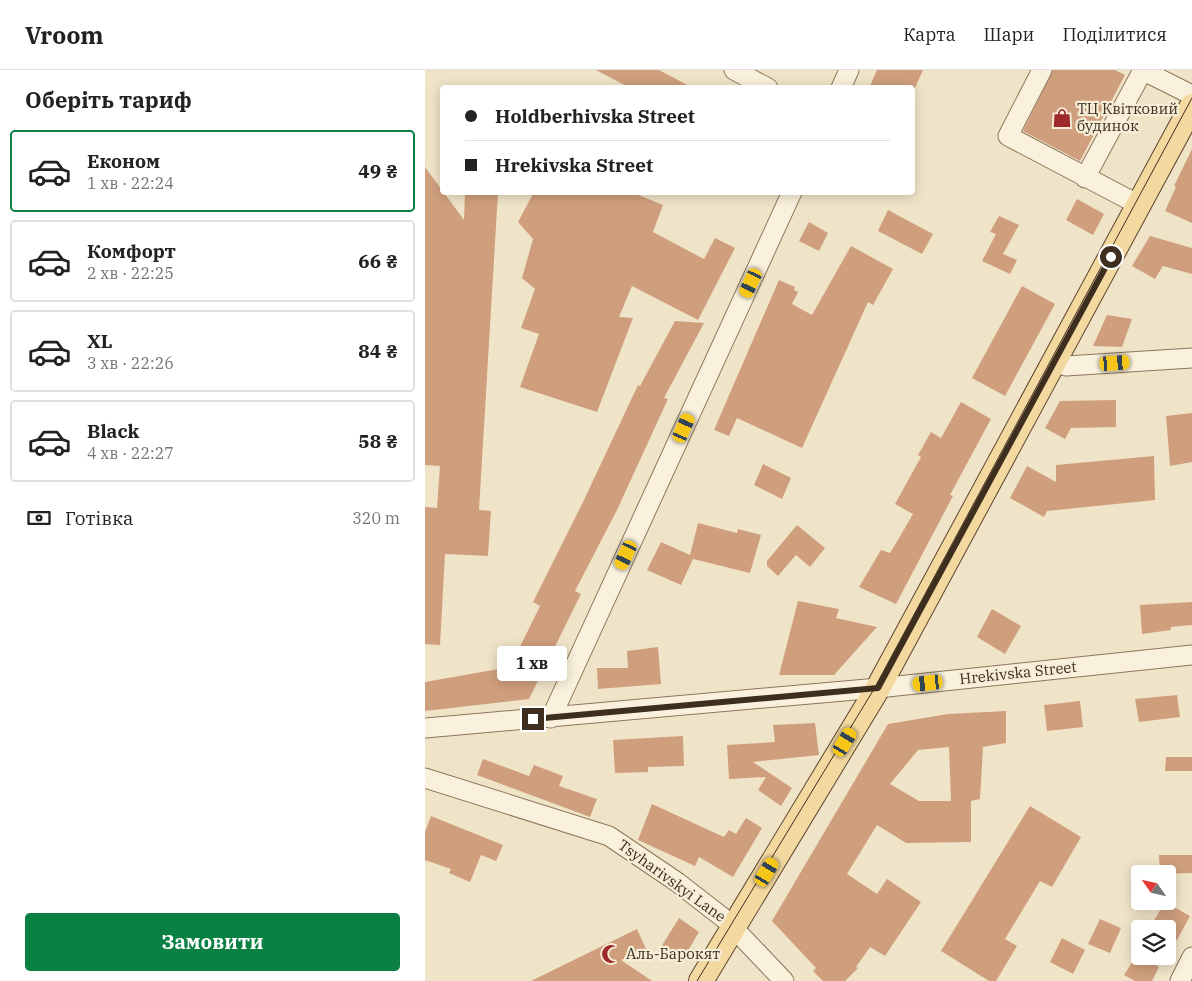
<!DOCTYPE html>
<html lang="uk">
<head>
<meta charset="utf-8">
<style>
	body { margin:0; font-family:"IBM Plex Serif",serif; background:#f2f2f2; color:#222; height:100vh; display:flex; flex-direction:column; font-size:19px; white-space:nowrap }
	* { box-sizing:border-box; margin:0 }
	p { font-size:16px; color:#767676 }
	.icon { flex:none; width:28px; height:28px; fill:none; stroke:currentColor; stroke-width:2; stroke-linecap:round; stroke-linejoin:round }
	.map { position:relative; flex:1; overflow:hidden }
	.drawer { display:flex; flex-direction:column; background:#fff; width:425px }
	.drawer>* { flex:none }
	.top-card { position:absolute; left:15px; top:15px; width:475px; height:110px; border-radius:5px; box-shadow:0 2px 12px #0003; display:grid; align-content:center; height:110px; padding:0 25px; background:#fff }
	.needle { width:32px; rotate:304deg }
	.fabs { position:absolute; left:706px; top:795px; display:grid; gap:10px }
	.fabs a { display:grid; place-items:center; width:45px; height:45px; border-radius:5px; background:#fff; box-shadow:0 2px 12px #0003; font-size:25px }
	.end { position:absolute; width:22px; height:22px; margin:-11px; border:6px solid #3d2e20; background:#fff; box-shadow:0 0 0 2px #fff }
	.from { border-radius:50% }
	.bubble { position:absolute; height:35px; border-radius:5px; background:#fff; box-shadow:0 2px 12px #0003; font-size:16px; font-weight:700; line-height:35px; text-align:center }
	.car { position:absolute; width:15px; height:30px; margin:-15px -8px; border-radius:6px; box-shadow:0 0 4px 1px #0007; background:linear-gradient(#f5c518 24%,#345 0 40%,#f5c518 0 76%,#345 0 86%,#f5c518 0) }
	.top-card b { display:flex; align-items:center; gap:18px; height:48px; font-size:19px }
	.top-card b+b { border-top:1px solid #e0e0e0 }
	.top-card i { width:12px; height:12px; background:#222 }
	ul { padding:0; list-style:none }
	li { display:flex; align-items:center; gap:15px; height:82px; margin:0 10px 8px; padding:0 15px; border:2px solid #e0e0e0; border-radius:5px }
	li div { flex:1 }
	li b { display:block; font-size:19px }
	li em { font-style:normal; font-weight:700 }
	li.on { border-color:#0b8043 }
	li>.icon { width:45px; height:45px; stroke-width:1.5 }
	h2 { padding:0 25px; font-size:22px; line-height:60px }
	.pay { display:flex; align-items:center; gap:12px; height:55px; padding:0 25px; font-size:19px }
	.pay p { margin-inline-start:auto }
	.button { display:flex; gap:10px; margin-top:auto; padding:10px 25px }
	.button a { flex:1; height:58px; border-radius:5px; background:#0b8043; color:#fff; font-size:20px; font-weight:700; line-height:58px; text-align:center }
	header { display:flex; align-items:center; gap:30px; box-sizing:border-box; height:70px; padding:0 25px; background:#fff; border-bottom:1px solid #e0e0e0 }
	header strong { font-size:24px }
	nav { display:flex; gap:28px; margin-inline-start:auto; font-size:18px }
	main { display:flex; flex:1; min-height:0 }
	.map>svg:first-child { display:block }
	.building { fill:#cf9f7d; fill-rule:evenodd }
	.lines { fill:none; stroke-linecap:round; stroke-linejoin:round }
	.minor-casing { stroke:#8d765c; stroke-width:21 }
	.major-casing { stroke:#5b4430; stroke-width:26 }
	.minor { stroke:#faf1dc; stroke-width:19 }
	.major { stroke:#f3d9a0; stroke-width:24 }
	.tram { stroke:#3d2e20; stroke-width:1 }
	.route { stroke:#3d2e20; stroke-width:6 }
	.labels { text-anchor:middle; stroke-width:4.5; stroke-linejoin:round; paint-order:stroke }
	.poi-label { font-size:15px; fill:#3d2e20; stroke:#f7eed8; text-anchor:start }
	.street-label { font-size:15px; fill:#3d2e20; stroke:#f7eed8 }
</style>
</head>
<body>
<header>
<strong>Vroom</strong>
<nav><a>Карта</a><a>Шари</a><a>Поділитися</a></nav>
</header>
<main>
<section class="drawer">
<h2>Оберіть тариф</h2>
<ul>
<li class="on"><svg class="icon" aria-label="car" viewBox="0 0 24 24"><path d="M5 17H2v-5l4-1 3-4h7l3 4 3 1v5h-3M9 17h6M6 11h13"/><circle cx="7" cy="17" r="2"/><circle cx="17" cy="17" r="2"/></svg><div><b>Економ</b><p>1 хв · 22:24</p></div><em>49 ₴</em></li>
<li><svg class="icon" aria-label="car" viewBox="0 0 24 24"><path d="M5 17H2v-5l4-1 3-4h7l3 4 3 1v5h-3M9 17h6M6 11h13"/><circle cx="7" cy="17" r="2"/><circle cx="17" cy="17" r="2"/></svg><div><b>Комфорт</b><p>2 хв · 22:25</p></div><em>66 ₴</em></li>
<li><svg class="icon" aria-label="car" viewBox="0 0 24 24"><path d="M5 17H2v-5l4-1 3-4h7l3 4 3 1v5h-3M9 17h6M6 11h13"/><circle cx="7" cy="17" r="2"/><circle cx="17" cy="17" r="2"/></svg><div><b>XL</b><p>3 хв · 22:26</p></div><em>84 ₴</em></li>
<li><svg class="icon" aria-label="car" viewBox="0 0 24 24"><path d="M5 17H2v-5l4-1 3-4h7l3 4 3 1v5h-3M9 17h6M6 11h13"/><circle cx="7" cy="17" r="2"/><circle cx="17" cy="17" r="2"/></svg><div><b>Black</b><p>4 хв · 22:27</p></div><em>58 ₴</em></li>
</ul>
<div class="pay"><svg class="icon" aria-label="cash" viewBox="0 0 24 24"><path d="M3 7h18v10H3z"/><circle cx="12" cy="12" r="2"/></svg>Готівка<p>320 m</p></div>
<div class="button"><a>Замовити</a></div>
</section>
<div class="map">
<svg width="767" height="911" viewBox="0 0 767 911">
	<rect width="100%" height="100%" fill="#f0e4c8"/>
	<path class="building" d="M171,0h63l34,18h-63z
		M452,0h46l-8,18h-46z
		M628,0h62l10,5 -45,86 -57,-30z
		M767,79v74l-27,-12 11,-24 -2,-1z
		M0,97l39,53 1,-28 33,1 -19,317 12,1 -3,45 -43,-2 -5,91 -15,-1v-137l12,1 3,-42 -15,-1z
		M109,122h97l32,13 -10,27 51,27 11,-21 20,10 -37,72 -66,-34 -13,31 14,1 -36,94 -77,-25 19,-53 -18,-6 14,-39 -13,-11 11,-39 -15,-17z
		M652,129l27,15 -11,21 -27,-15z
		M463,140l45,24 -11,20 -44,-23z
		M574,146l20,9 -16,29 14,6 -7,14 -28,-13 14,-27 -6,-2z
		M384,152l19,11 -9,18 -20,-10z
		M725,166l42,12v26l-29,-8 -8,13 -23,-13z
		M426,176l42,23 -20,36 -5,-3 -66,146 -65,-30 -8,18 -15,-6 65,-150 16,7 -1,3 4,2 -6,12 20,11z
		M597,216l33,18 -50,92 -33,-18z
		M682,245l25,4 -10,28 -29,-1z
		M250,251l29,2 -40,75 4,1 -51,111 -42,81 6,3 -52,105 -104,12v-29l85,-15 30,-61 -7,-4 50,-100 55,-117 2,1z
		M691,330v27l-45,1 -6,11 -20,-11 15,-27z
		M536,332l30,17 -41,76 3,1 -57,108 -37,-17 22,-37 9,3 12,-20 11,-19 -18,-10 26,-47 -3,-2 13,-23 10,6z
		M767,343v49l-22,4 -4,-50z
		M729,386l1,44 -108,11 -3,6 -34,-19 17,-32 29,16v-17z
		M338,394l28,14 -9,21 -28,-14z
		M273,453l39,10 1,-4 23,6 -11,38 -57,-14 -12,26 -34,-15 14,-28 29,13z
		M372,455l28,23 -15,19 -14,-12 -18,21 -11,-10v-5z
		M373,531l41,8 -3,9 41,9 -43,48h-55z
		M767,532v23l-21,2v3l-29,4 -2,-29z
		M567,539l29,17 -16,28 -28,-17z
		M233,577l3,37 -63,5 -1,-21h31l-1,-17z
		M752,625l3,22 -41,5 -4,-23z
		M655,631l3,26 -36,4 -3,-26z
		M581,641v32l-23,4 -3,52 -9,2v41l-65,1 -29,-18 -30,49 30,20 10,-15 34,23 -36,54 -15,-9 -14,20 2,1 -13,13h-22l-10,-10 3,-3 -44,-47 116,-197 60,-10zM524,677l2,54h-32l-29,-17 28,-34z
		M390,653l4,32 -66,7 39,26 -11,18 -23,-16 8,-13 -37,2 -2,-34 48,-3 -2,-17z
		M258,666l1,30 -36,1v5l-33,1 -2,-33z
		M741,687h26v14h-27z
		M58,689l46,17 5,-11 29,11 -4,10 38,13 -7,18 -113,-42z
		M227,734l72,33 5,-7 7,4 10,-16 16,10 -29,49 -34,-20 -4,9 -57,-26z
		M605,736l51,31 -29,50 -12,-6 -35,58 12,7 -21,35h-7l-48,-30z
		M6,746l72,29 -7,16 -15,-6 -11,27 -21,-9 2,-4 -26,-9v-28z
		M734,785h33v18l-32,1z
		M740,832l25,14 -13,24 -10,-6v-5h-8l-7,-5z
		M254,848l20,14 -16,27 -22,-12z
		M675,849l21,9 -11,25 -22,-9z
		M212,859l9,20 -25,11 31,21h-121z
		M637,868l23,12 -12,24 -23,-12z
		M711,886h7l16,11 -7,14h-17l-11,-6z"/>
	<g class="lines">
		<g class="minor-casing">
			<path id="minor" d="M309,0l34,18
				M617,0l-34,66 131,69
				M717,0l50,25
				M416,18l8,-18
				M660,108l58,-108
				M629,291l12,5 126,-8
				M126,648l241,-526
				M0,658l453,-40 314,-33
				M0,708l184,58 68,46 49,38 58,61
				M755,911l12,-24"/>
		</g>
		<g class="major-casing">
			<path id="major" d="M276,911l177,-293 314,-582"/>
		</g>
		<use href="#minor" class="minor"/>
		<use href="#major" class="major"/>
		<path class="tram" d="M272,911l177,-292 318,-591"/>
	</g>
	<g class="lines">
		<path class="route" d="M108,649l345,-31 233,-431"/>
	</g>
	<defs>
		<g id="shop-bare" transform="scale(1.5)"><path d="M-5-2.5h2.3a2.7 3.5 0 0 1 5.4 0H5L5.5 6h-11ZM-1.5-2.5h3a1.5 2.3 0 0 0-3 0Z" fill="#9e2a2b" stroke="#f7eed8" stroke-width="2.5" paint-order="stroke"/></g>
		<g id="mosque-bare" transform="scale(1.5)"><path d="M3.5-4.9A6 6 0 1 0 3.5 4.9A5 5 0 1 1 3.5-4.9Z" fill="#9e2a2b" stroke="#f7eed8" stroke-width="2.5" paint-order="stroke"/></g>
	</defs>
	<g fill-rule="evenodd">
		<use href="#shop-bare" x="637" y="48"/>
		<use href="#mosque-bare" x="186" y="884"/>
	</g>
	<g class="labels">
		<g class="poi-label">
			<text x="652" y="44">ТЦ Квітковий<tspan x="652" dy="17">будинок</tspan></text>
			<text x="201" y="889">Аль-Барокят</text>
		</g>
		<g class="street-label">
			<text transform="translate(593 603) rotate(-6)" y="5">Hrekivska Street</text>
			<text transform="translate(247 811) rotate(36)" y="5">Tsyharivskyi Lane</text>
		</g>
	</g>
</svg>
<div class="fabs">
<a><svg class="needle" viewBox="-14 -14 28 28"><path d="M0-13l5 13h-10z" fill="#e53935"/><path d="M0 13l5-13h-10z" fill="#767676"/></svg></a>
<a><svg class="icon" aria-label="layers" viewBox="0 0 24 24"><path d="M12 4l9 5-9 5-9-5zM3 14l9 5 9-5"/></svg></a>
</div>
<i class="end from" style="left:686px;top:187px"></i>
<i class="end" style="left:108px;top:649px"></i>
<div class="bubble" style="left:72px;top:576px;width:70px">1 хв</div>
<i class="car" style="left:326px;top:213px;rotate:205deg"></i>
<i class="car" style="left:690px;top:293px;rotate:86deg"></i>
<i class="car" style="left:259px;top:358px;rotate:24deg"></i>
<i class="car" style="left:201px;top:485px;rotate:205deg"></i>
<i class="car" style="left:503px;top:613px;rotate:264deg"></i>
<i class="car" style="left:420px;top:672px;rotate:31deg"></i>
<i class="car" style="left:342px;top:802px;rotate:31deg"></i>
<div class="top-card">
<b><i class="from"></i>Holdberhivska Street</b>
<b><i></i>Hrekivska Street</b>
</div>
</div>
</main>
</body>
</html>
